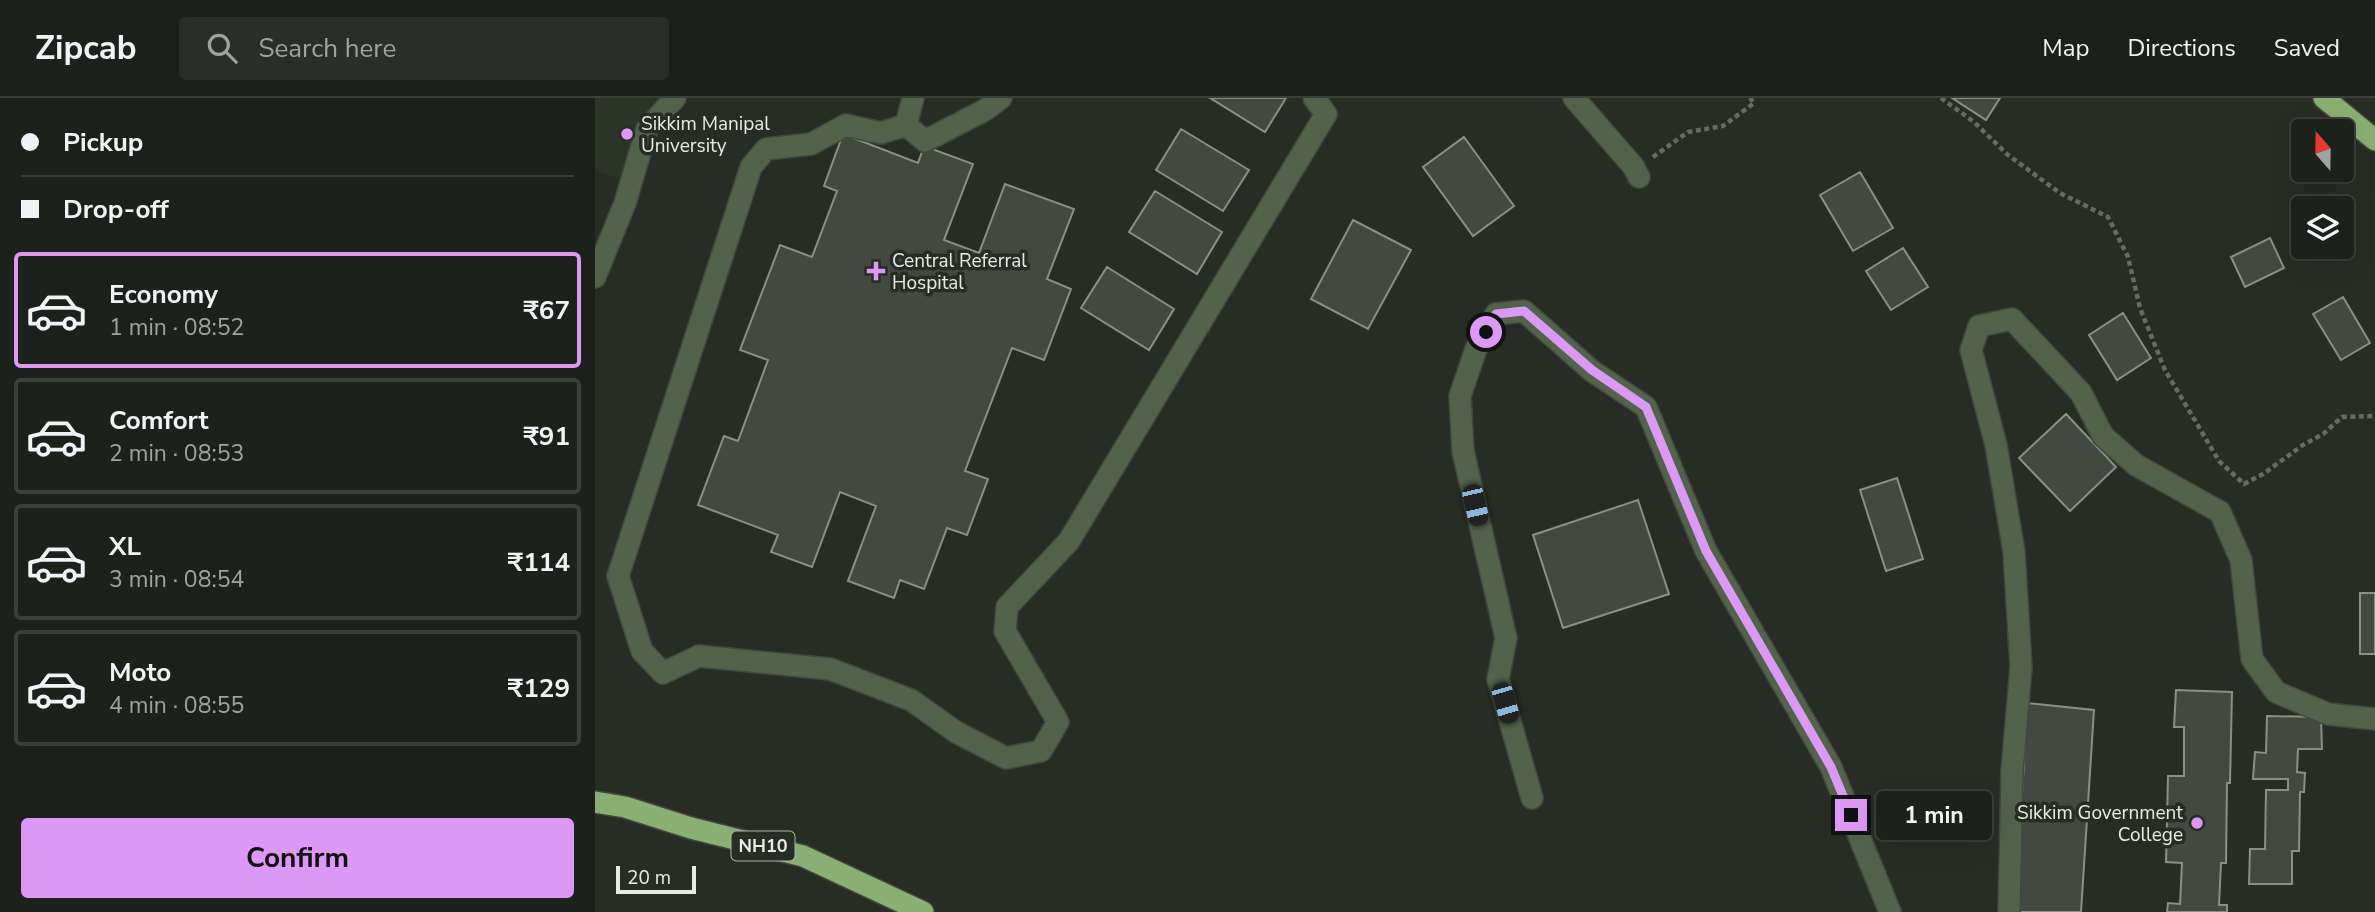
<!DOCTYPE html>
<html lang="en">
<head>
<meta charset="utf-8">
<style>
	body { margin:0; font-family:"Nunito Sans",sans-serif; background:#2a2e28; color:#f1f3f6; height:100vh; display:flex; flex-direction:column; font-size:26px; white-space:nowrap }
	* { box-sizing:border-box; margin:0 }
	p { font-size:23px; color:#a0a3a3 }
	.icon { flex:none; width:38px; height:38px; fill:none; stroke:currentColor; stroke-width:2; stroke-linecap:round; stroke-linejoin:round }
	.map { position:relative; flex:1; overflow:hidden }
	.panel { display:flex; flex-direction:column; background:#1d211b; width:595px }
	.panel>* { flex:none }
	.guide { display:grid; align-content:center; height:154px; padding:0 21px; background:#1d211b }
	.needle { width:46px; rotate:340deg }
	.buttons { position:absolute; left:1696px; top:21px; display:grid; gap:14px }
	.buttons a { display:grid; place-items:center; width:63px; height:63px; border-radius:7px; background:#1d211b; box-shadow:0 7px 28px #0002,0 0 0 2px #3b3e3a; font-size:35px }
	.scale { position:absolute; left:21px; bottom:18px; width:80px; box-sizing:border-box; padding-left:7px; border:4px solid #e8ebe6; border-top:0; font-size:19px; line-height:24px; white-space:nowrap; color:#e8ebe6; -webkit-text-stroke:5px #272c24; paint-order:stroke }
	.end { position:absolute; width:32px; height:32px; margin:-16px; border:9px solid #db99f5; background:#111; box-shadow:0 0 0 4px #111 }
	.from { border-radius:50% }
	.bubble { position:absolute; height:49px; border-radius:7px; background:#1d211b; box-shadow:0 7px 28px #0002,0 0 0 2px #3b3e3a; font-size:23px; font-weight:700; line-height:49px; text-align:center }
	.car { position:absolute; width:21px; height:42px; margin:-21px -10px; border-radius:9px; box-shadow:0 0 5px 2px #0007; background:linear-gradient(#222 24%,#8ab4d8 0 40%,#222 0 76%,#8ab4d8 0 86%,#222 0) }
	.guide b { display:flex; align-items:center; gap:24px; height:66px; font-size:26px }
	.guide b+b { border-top:2px solid #3b3e3a }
	.guide i { width:18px; height:18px; background:#f1f3f6 }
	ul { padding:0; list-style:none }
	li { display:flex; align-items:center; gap:21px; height:116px; margin:0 14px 10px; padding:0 7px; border:4px solid #3b3e3a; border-radius:7px }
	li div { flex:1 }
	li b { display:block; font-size:26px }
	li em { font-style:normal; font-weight:700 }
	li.current { border-color:#db99f5 }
	li>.icon { width:63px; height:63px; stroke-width:1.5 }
	.primary-button { display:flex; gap:14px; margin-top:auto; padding:14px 21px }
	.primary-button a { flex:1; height:80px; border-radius:7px; background:#db99f5; color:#111; font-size:28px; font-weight:700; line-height:80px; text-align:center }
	header { display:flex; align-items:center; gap:42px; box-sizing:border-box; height:98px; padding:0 35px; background:#1d211b; border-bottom:2px solid #3b3e3a }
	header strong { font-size:33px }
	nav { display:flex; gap:38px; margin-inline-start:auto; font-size:24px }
	.search { width:490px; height:63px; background:#2a2e28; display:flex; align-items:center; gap:18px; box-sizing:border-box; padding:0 24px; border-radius:7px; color:#a0a3a3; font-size:26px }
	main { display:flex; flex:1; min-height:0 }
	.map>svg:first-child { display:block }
	.built { fill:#2b3426 }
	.building { fill:#434940; stroke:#899086; stroke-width:2 }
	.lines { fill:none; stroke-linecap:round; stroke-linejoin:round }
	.minor-casing { stroke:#42473f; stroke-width:24 }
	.highway-casing { stroke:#42473f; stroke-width:24 }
	.path { stroke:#676b64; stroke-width:4.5; stroke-dasharray:5 3.5; stroke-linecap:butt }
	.minor { stroke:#53634a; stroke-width:21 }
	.highway { stroke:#89b072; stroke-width:21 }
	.route { stroke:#db99f5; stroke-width:9 }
	.poi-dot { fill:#db99f5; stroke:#272c24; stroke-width:2.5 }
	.labels { text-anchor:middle; stroke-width:7; stroke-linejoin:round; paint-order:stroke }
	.shield { fill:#272c24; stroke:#aeb2ac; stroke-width:2 }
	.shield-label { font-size:18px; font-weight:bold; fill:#e8ebe6 }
	.poi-label { font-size:19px; fill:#e8ebe6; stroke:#272c24; text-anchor:start }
</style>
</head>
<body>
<header>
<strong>Zipcab</strong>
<div class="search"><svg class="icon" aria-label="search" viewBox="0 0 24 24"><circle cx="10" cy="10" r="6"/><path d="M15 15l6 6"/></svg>Search here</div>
<nav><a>Map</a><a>Directions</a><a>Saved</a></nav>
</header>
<main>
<section class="panel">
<div class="guide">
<b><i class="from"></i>Pickup</b>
<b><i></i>Drop-off</b>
</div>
<ul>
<li class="current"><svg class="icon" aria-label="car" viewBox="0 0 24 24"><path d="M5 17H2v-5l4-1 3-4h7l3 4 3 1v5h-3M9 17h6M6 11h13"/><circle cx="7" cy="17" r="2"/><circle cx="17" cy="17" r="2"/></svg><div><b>Economy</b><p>1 min · 08:52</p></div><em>₹67</em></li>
<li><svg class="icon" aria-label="car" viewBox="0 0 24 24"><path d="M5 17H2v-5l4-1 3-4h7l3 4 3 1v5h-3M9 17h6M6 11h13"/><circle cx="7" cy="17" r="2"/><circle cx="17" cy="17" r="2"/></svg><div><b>Comfort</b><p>2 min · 08:53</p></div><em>₹91</em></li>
<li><svg class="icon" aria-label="car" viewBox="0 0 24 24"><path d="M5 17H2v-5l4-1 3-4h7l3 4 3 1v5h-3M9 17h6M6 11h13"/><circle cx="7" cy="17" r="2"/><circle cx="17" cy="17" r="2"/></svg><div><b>XL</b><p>3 min · 08:54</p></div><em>₹114</em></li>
<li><svg class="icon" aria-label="car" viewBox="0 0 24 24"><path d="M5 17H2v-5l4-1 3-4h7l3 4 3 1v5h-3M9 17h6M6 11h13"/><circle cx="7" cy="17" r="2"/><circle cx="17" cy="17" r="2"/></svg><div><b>Moto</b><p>4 min · 08:55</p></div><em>₹129</em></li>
</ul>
<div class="primary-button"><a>Confirm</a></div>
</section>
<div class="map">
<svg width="1780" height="814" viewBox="0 0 1780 814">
	<rect width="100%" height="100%" fill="#272c24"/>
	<path class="built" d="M0,0h85l-49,85 -36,-13z"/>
	<path class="building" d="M615,0h76l-21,34z
		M1357,0h48l-14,22z
		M586,31l68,41 -26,41 -67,-41z
		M248,36l75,29 6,-17 49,18 -29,76 35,13 26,-69 69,25 -27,70 24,10 -27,71 -32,-12 -47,123 23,8 -21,56 -20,-7 -23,61 -24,-9 -6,18 -46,-17 28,-75 -36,-14 -28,75 -41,-15 7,-17 -80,-30 26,-69 14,5 30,-81 -28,-10 40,-105 32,12 25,-66 -13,-5z
		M869,39l50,69 -41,30 -50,-69z
		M1265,74l33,56 -40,23 -33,-56z
		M560,93l67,41 -25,42 -68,-42z
		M758,122l58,30 -43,79 -57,-30z
		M1675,140l14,30 -39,19 -14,-30z
		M1308,150l25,39 -37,23 -25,-39z
		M512,169l67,42 -25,41 -68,-42z
		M1748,199l27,46 -29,17 -28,-46z
		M1528,215l28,45 -34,22 -28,-45z
		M1471,316l50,53 -46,44 -51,-53z
		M1302,380l26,81 -37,12 -26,-81z
		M1043,402l31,94 -106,34 -30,-93z
		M1765,495h15v61h-15z
		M1581,592l56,2 -2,91h-3l-1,80h-5l-2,42h8v7h-60l1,-9 12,1 2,-41 -16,-1 2,-86h16v-49h-10z
		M1432,605l67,7 -13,202h-65z
		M1672,618l54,1 1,32h-24l-1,23 8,1 -1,19h-4l-1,59h-7v33h-43l1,-35h15l1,-59h22v-11h-35l2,-27 11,1z"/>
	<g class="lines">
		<g class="minor-casing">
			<path id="minor" d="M979,0l59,68 6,11
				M311,27l-25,8 -35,-8 -35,19 -45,5 -15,18 -133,409 24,75 21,22 36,-17 131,13 81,31 45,32 50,26 35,-7 17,-29 -53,-91 2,-24 62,-66 257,-427 -12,-16
				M311,27l19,16 60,-31 16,-12
				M311,27l7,-27
				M0,179l30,-74 22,-74 28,-31
				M937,700l-34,-119 8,-41 -43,-187 -3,-55 16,-47 20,-35 28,-3 68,60 54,36 60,144 125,216 59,145
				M1414,814l3,-141 9,-104 -7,-115 -18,-107 -25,-95 8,-24 33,-7 69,74 22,43 33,29 84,47 21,48 11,99 24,33 52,22 47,5"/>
		</g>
		<g class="highway-casing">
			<path id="highway" d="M1729,0l51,42
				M0,704l30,5 66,21 112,28 120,56"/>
		</g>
		<path class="path" d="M1346,0l33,24 34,33 52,38 48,24 20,40 12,51 25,62 54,91 25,23 19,-10 40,-29 20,-11 19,-17 33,-1
			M1058,59l35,-25 35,-6 31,-23 -4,-5"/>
		<use href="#minor" class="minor"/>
		<use href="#highway" class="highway"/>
	</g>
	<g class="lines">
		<path class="route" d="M891,234l10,-18 28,-3 68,59 54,37 60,144 125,216 20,48"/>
	</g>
	<g class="poi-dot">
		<circle cx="32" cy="36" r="7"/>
		<path d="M277.5 162.5h7v7h7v7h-7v7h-7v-7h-7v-7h7z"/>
		<circle cx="1602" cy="725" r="7"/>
	</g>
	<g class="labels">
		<rect class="shield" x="136.5" y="733.5" width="63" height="29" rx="5"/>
		<g class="shield-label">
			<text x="168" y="754">NH10</text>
		</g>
		<g class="poi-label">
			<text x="46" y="32">Sikkim Manipal<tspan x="46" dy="22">University</tspan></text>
			<text x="297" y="169">Central Referral<tspan x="297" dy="22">Hospital</tspan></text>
			<text x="1588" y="721" text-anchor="end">Sikkim Government<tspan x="1588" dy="22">College</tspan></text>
		</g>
	</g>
</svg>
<div class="buttons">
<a><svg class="needle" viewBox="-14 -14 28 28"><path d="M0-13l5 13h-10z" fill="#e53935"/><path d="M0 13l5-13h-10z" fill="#a0a3a3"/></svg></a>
<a><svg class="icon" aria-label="layers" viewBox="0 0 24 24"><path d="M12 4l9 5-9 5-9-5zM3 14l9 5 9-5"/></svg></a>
</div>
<div class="scale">20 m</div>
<i class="end from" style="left:891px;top:234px"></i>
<i class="end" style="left:1256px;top:717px"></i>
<div class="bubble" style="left:1281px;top:693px;width:116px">1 min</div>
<i class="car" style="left:880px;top:407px;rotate:167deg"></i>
<i class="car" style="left:910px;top:605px;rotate:164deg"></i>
</div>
</main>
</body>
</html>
